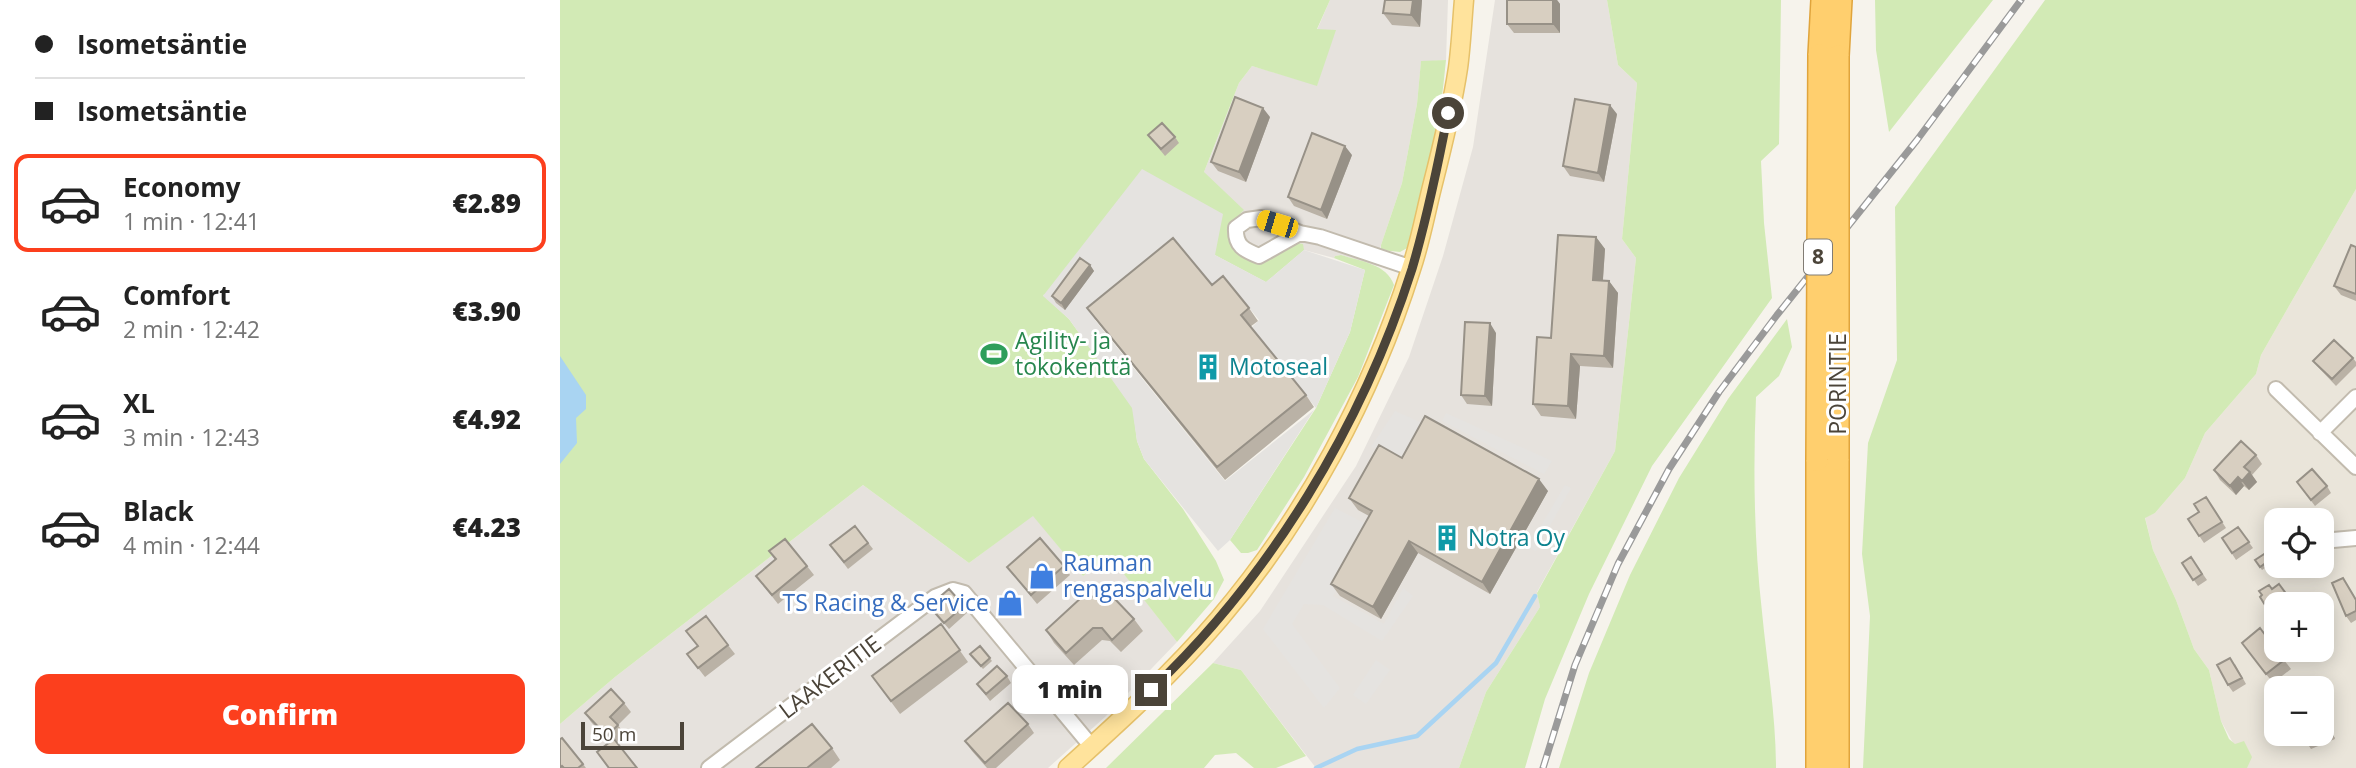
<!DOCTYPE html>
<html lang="en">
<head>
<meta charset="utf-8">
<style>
	body { margin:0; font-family:"Open Sans",sans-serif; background:#f2f2f2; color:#222; height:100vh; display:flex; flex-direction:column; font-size:26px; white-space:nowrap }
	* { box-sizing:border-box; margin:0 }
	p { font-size:23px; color:#767676 }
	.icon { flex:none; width:38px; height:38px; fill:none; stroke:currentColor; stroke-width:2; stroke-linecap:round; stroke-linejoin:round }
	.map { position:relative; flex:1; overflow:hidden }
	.panel { display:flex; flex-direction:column; background:#fff; width:560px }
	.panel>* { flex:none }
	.top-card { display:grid; align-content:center; height:154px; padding:0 35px; background:#fff }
	.tools { position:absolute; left:1704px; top:508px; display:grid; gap:14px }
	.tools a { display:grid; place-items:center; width:70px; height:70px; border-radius:14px; background:#fff; box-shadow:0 4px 18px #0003; font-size:35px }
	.scale { position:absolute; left:21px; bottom:18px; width:103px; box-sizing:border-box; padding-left:7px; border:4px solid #4b4439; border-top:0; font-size:19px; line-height:24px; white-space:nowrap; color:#4b4439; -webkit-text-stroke:5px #fff; paint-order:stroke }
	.end { position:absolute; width:32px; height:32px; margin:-16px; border:9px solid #4b4439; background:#fff; box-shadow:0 0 0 4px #fff }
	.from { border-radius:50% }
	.bubble { position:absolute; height:49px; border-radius:14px; background:#fff; box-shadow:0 4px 18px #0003; font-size:23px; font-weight:800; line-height:49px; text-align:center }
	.car { position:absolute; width:21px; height:42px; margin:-21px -10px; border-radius:9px; box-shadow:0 0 5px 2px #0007; background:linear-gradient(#f5c518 24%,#345 0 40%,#f5c518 0 76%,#345 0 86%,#f5c518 0) }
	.top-card b { display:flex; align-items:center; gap:24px; height:66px; font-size:26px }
	.top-card b+b { border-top:2px solid #e0e0e0 }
	.top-card i { width:18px; height:18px; background:#222 }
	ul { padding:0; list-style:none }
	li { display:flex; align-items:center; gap:21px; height:98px; margin:0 14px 10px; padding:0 21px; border:4px solid transparent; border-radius:14px }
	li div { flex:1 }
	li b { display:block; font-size:26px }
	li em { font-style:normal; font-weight:800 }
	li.current { border-color:#fc3f1d }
	li>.icon { width:63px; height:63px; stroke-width:1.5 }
	.primary-button { display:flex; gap:14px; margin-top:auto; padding:14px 35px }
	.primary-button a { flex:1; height:80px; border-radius:14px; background:#fc3f1d; color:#fff; font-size:28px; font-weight:800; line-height:80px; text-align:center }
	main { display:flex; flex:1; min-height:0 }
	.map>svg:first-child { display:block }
	.residential { fill:#eae5da; fill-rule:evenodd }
	.industrial { fill:#e6e2dd }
	.green { fill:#d2eab5 }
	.parking { fill:#e5e3e0 }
	.water { fill:#a9d4f2 }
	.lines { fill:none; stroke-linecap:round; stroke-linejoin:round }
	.stream { stroke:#a9d4f2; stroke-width:4.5 }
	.minor-casing { stroke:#c2bbae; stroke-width:18 }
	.major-casing { stroke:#e6c16a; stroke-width:21 }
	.highway-casing { stroke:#e0a43c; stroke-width:24 }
	.minor { stroke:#fff; stroke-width:14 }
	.major { stroke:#ffe39c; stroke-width:18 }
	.highway { stroke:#ffcf6e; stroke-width:21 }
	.rail-casing { stroke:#9a9a9a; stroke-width:7 }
	.rail { stroke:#fff; stroke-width:4.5; stroke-dasharray:13; stroke-linecap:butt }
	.highway-bridge-casing { stroke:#e0a43c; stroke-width:24; stroke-linecap:butt }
	.highway-bridge { stroke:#ffcf6e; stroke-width:21 }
	.wall { fill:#bab2a6 }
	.shaded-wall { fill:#979187 }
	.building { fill:#d8cfc1; stroke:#979187; stroke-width:2 }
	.route { stroke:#4b4439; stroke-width:9 }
	.labels { text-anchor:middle; stroke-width:6; stroke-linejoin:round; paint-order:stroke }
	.shield { fill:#fff; stroke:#817c74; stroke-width:2 }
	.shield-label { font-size:21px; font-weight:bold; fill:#4b4439 }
	.leisure-label { font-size:23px; fill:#27864d; stroke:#fff; text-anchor:start }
	.culture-label { font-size:23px; fill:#0d838f; stroke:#fff; text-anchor:start }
	.street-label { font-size:23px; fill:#4b4439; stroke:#fff }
	.shop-label { font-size:23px; fill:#366cbe; stroke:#fff; text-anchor:start }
</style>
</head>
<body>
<main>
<section class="panel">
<div class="top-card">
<b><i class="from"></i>Isometsäntie</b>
<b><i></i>Isometsäntie</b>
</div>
<ul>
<li class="current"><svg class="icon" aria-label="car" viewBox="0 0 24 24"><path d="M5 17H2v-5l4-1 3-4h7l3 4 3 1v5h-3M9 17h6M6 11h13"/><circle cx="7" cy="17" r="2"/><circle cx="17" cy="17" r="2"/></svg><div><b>Economy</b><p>1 min · 12:41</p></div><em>€2.89</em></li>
<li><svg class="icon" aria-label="car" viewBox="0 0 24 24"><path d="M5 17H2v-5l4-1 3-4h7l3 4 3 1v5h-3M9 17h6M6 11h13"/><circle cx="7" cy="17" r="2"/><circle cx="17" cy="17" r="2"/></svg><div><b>Comfort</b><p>2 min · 12:42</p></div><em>€3.90</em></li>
<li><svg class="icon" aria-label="car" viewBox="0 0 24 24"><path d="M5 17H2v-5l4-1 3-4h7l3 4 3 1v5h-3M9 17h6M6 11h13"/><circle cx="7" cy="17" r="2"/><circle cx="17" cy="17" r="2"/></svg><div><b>XL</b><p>3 min · 12:43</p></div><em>€4.92</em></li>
<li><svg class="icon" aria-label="car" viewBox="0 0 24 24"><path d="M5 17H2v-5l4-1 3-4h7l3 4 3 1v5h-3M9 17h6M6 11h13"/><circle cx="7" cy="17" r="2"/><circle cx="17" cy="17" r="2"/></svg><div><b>Black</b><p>4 min · 12:44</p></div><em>€4.23</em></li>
</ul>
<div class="primary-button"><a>Confirm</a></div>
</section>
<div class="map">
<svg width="1796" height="768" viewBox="0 0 1796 768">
	<rect width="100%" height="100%" fill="#f6f3ec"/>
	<path class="residential" d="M1796,189v579h-109l-26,-47 -12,-51 -15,-21 -18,-49 -23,-50 -8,-33 10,-4 30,-35 20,-45 51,-59 5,-19zM1717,520h45v45h-45zM1717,604h45v45h-45zM1717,688h45v45h-45z"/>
	<path class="industrial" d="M770,0h118l-2,60 -25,2 -4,42 -15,79 -21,62 -4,21 -36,-11 -6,1 -1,2 -30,-8 -38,32 -51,-27 -11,-83 35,-89 13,-17 65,19 18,-55h-18z
		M935,0h112l11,65 19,18 -15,156 14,19 -21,193 -78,141 3,15 -54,85 -27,76h-143l-75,-98 -28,-7 47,-52 96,-145 53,-109 34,-101 30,-109z
		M303,485l106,78 64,-48 50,61 26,-22 68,88 -72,75 -57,51h-488v-44l55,-47z"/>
	<path class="green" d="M0,0h770l-13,29 19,1 -19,56 -65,-20 -13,17 -35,89 40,38c-18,16 -19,50 11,50 13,0 30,-12 42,-17l6,1 1,6 -38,32 -51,-27 -172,40 26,24 64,89 4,33 7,18 39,50 33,52 8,19 -10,19 -37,43 -68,-87 -26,21 -50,-60 -64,47 -106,-78 -248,192 -55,47z
		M1047,0h174l-2,144 -18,17 3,62 8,75 -120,168 -63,128 -44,105 -20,69h-66l27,-76 54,-85 -3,-14 78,-142 21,-193 -14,-19 15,-156 -19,-18z
		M1315,0h118l-104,132 -13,-82z
		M1485,0h311v189l-95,166 -5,19 -51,59 -20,45 -30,35 -10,5 8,32 23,50 18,49 15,21 12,51 8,18 6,5 9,-3 8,16 -5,11h-384l7,-152 -8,-62 6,-111 29,-83 -2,-153z
		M886,60c-6,63 -17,127 -37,187l-9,5 -19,-2v-5l21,-62 15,-79 4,-43z
		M781,255c19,6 46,9 53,30l-36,92 -54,100 -47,73 -9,3h-7l-11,-13 86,-132 34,-76 15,-62 -31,-12 1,-2z
		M1227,319l5,28 -13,29 -23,21c-3,72 -2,144 6,215 5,52 14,104 14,156h-217l30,-95 41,-98 49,-97 49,-79z
		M653,663l28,7 65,86 -30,12h-22l-18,-15 -21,2 -11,13h-98z"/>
	<path class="parking" d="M582,169l81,45 -8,41 51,27 38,-32 61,20 -15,62 -34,76 -65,-80 8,-8 -27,-33 -11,9 -39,-46 -87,70 130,161 89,-71 -84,130 -12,11 -74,-92 -7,-18 -5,-33 -63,-89 -26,-23z
		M835,411l34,15 -20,37 -14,-8 -24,-8z
		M886,413l106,48 -8,13 -102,-53z
		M1005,485l6,3 -35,63 -8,-3z
		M775,508l37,19 -39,69 51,28 19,-36 10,8 -31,45 -59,-36 -19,-1 -12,20 48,64 -16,20 -61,-79z
		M816,660l14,10 -24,34 -13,-9z"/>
	<path class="water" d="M0,356l26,39v14l-10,9 1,25 -17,21z"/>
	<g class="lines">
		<path class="stream" d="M756,768l41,-19 60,-13 79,-73 39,-67"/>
		<g class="minor-casing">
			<path id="minor" d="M740,233l-41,23c-15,-6 -24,-10 -23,-28l11,-8 14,-2 39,15 20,4 92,31
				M1716,389l80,78
				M1760,433l36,-36
				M1762,541l34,-3
				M149,768l226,-171 18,-7 11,3 128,154"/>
		</g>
		<g class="major-casing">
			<path id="major" d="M508,768c52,-47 105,-95 151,-149 86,-101 152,-223 192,-350 9,-26 14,-54 21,-82 10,-39 20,-79 26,-119 3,-22 4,-45 6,-68"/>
		</g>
		<g class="highway-casing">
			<path id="highway" d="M1259,55l3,-55
				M1278,56l3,-56
				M1257,768v-308
				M1278,768v-309"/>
		</g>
		<use href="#minor" class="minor"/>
		<use href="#major" class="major"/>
		<use href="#highway" class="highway"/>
		<g class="rail-casing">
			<path id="rail" d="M983,768l32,-103 43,-101 51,-95 50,-77 58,-77 140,-175 104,-140"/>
		</g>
		<use href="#rail" class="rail"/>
		<g class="highway-bridge-casing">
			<path id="highway-bridge" d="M1278,56v403
				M1257,460l2,-405"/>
		</g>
		<use href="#highway-bridge" class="highway-bridge"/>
	</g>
	<path class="wall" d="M825,0h37l-2,27 -28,-2 -9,-12z
		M947,0h50l3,4v29h-46l-7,-9z
		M1057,114l-13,68 -34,-6 -7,-10z
		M710,117l-24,65 -28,-11 -7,-9z
		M588,135l27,2 4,6 -14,13z
		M792,155l-25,64 -33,-13 -6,-9z
		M1036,237l9,12 -2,31 6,1 9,12 -5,75 -33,-2 -4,53 -35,-3 -8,-12 18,-66z
		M1796,247v54l-15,-6 -7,-9z
		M530,265l4,6 -29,39 -9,-7 -4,-7z
		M652,285l37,23 9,13 -8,6 56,68 8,12 -89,73 -129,-160 -9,-12z
		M936,333l-4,73 -25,-2 -6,-9z
		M1793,358l3,4v4l-20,20 -18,-19 -5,-6z
		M1696,455l6,9 -10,11 5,7 -8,8 -5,-4 -8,9 -16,-15 -6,-10z
		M842,458l146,33 -58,103 -72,-41 -37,66 -41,-23 -9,-12 38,-68 -11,-6 -9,-12z
		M1737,482l30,4 4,7 -16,13z
		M1646,497l20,31 -22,15 -16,-24 11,-7z
		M295,526l18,23 -25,20 -18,-24z
		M1678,527l15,21 -17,12 -14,-22z
		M1717,549v11l-15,10 -7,-10z
		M209,551l38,15 7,9 -36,29 -22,-28 19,-16z
		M1631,557l16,23 -9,6 -16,-23z
		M504,566l6,9 -33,29 -30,-37z
		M1719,584l14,20h-16v14l-2,1 -15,-22z
		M1787,584l9,15v21l-5,3 -5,-7z
		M369,606h35l4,6 -19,17z
		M574,619l9,12 -22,21 -11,-11 -8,-1 -28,25 -20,-22 -8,-13z
		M381,624l27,38 -68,52 -28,-38z
		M126,631l42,14 7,9 -30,23 -18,-23 10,-8z
		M1682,643l42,17 7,9 -18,14z
		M420,646l12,15 -9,8 -13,-15z
		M1675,664l11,20 -13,8 -5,-7z
		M447,676l4,7 -21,18 -13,-17z
		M64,703l7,9 -13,13 7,10 -8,7 20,26h-29l-11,-16 13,-10 -19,-20 -6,-9z
		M1763,714l4,7 8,18 -24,10 -4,-6z
		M468,724l6,9 -38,35h-9l-15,-17 -7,-10z
		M0,739l23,25 3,4h-26z
		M272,748l8,12 -9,8h-75z"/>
	<path class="shaded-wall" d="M853,0h9l-2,27 -9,-12z
		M993,0h4l3,4v29l-7,-9z
		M1050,105l7,9 -13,68 -6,-9z
		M703,108l7,9 -24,65 -7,-10z
		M785,146l7,9 -25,64 -6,-9z
		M1036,237l9,12 -3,43 -9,-12z
		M530,265l4,6 -29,39 -4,-7z
		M1049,281l9,12 -5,75 -9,-12z
		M930,323l6,10 -4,73 -7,-10z
		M1011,354l9,12 -4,53 -8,-13z
		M1690,472l7,10 -8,8 -7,-9z
		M1678,477l6,9 -8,9 -6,-9z
		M979,479l9,12 -58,103 -8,-12z
		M849,541l9,12 -37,66 -8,-12z
		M1763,714l4,7 8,18 -4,-6z"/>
	<path class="building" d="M825,0h28l-2,15 -28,-2z
		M947,0h46v24h-46z
		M675,97l28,11 -24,64 -28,-10z
		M1015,99l35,6 -12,68 -35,-7z
		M602,123l13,14 -14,12 -13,-14z
		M752,133l33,13 -24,64 -33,-13z
		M998,235l38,2 -3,43 16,1 -5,75 -33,-2 -3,52 -35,-2 4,-67 14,1z
		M613,238l39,47 11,-9 26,32 -8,7 65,80 -89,72 -130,-159z
		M1791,245l5,2v47l-22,-8z
		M520,258l10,7 -29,38 -9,-7z
		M905,322l25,1 -5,73 -24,-1z
		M1774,340l19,18 -21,21 -19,-18z
		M865,416l114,63 -57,103 -73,-41 -36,66 -42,-23 41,-73 -23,-13 30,-53 23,13z
		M1681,441l15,14 -12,12 6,5 -8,9 -4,-4 -8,9 -16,-16z
		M1752,469l15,17 -16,14 -14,-18z
		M1646,497l16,25 -23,14 -11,-17 11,-7 -5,-8z
		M295,526l13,17 -24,19 -14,-17z
		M1678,527l11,15 -17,11 -10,-15z
		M480,538l24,28 -33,29 -24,-28z
		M225,539l22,27 -35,29 -16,-19 20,-17 -7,-8z
		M1715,547l2,2v6l-17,12 -5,-7z
		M1631,557l11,17 -9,6 -11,-17z
		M1783,578l13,22v11l-10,5 -14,-33z
		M1719,584l11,15 -6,5h-7v4l-7,5 -10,-16 2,-2 -3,-4 10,-6 3,4z
		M389,589l15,17 -20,17 -15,-17z
		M523,596l31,2 20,21 -22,21 -10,-12h-9l-27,25 -20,-23z
		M146,616l22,29 -30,23 -11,-14 11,-8 -12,-15z
		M381,624l19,26 -69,51 -19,-25z
		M1700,628l24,32 -18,14 -24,-31z
		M420,646l10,12 -9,8 -11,-12z
		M1670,658l12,20 -14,7 -11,-20z
		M437,666l10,10 -21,18 -9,-10z
		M51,689l13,14 -14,14 8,8 -11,11 -22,-23z
		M448,703l20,21 -43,39 -20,-22z
		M1763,714l8,19 -24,10 -4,-10h19z
		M252,724l20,24 -25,20h-51z
		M2,738l21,26 -5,4h-14l-2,-2 -2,2v-29z
		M54,739l23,29h-28l-12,-16z"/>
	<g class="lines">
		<path class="route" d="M591,690c120,-114 211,-264 261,-421 15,-51 26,-104 36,-156"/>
	</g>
	<defs>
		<g id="stadium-bare" transform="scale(2.1)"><path d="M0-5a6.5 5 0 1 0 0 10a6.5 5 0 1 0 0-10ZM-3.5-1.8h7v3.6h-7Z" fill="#2e9e5b" stroke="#fff" stroke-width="2.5" paint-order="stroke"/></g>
		<g id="building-bare" transform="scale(2.1)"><path d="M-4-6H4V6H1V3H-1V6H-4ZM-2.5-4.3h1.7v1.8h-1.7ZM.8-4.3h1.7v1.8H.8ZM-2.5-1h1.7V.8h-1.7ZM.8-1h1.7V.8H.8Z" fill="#0f9aa8" stroke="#fff" stroke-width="2.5" paint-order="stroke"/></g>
		<g id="shop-bare" transform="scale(2.1)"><path d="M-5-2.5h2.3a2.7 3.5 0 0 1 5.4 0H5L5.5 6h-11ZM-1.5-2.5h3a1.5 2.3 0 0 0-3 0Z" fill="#3f7fe0" stroke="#fff" stroke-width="2.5" paint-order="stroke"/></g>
	</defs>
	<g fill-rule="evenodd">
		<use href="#stadium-bare" x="434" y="354"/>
		<use href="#building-bare" x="648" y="367"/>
		<use href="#building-bare" x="887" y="538"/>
		<use href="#shop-bare" x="482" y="576"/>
		<use href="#shop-bare" x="450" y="603"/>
	</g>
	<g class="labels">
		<rect class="shield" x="1244" y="239.5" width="28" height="35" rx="5"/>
		<g class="shield-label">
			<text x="1258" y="264">8</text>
		</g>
		<g class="leisure-label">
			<text x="455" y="349">Agility- ja<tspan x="455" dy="26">tokokenttä</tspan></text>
		</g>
		<g class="culture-label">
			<text x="669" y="375">Motoseal</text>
			<text x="908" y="546">Notra Oy</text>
		</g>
		<g class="street-label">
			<text transform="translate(1278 384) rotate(-90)" y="8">PORINTIE</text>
			<text transform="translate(270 677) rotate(-37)" y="8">LAAKERITIE</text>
		</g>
		<g class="shop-label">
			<text x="503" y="571">Rauman<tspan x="503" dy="26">rengaspalvelu</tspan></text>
			<text x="429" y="611" text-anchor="end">TS Racing &amp; Service</text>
		</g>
	</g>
</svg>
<div class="tools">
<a><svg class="icon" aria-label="locate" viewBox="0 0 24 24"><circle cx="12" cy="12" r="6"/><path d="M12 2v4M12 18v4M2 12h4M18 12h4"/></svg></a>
<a>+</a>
<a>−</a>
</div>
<div class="scale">50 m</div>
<i class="end from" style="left:888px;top:113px"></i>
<i class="end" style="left:591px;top:690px"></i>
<div class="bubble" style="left:452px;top:665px;width:116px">1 min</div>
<i class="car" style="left:717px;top:224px;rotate:287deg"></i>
</div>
</main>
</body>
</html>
